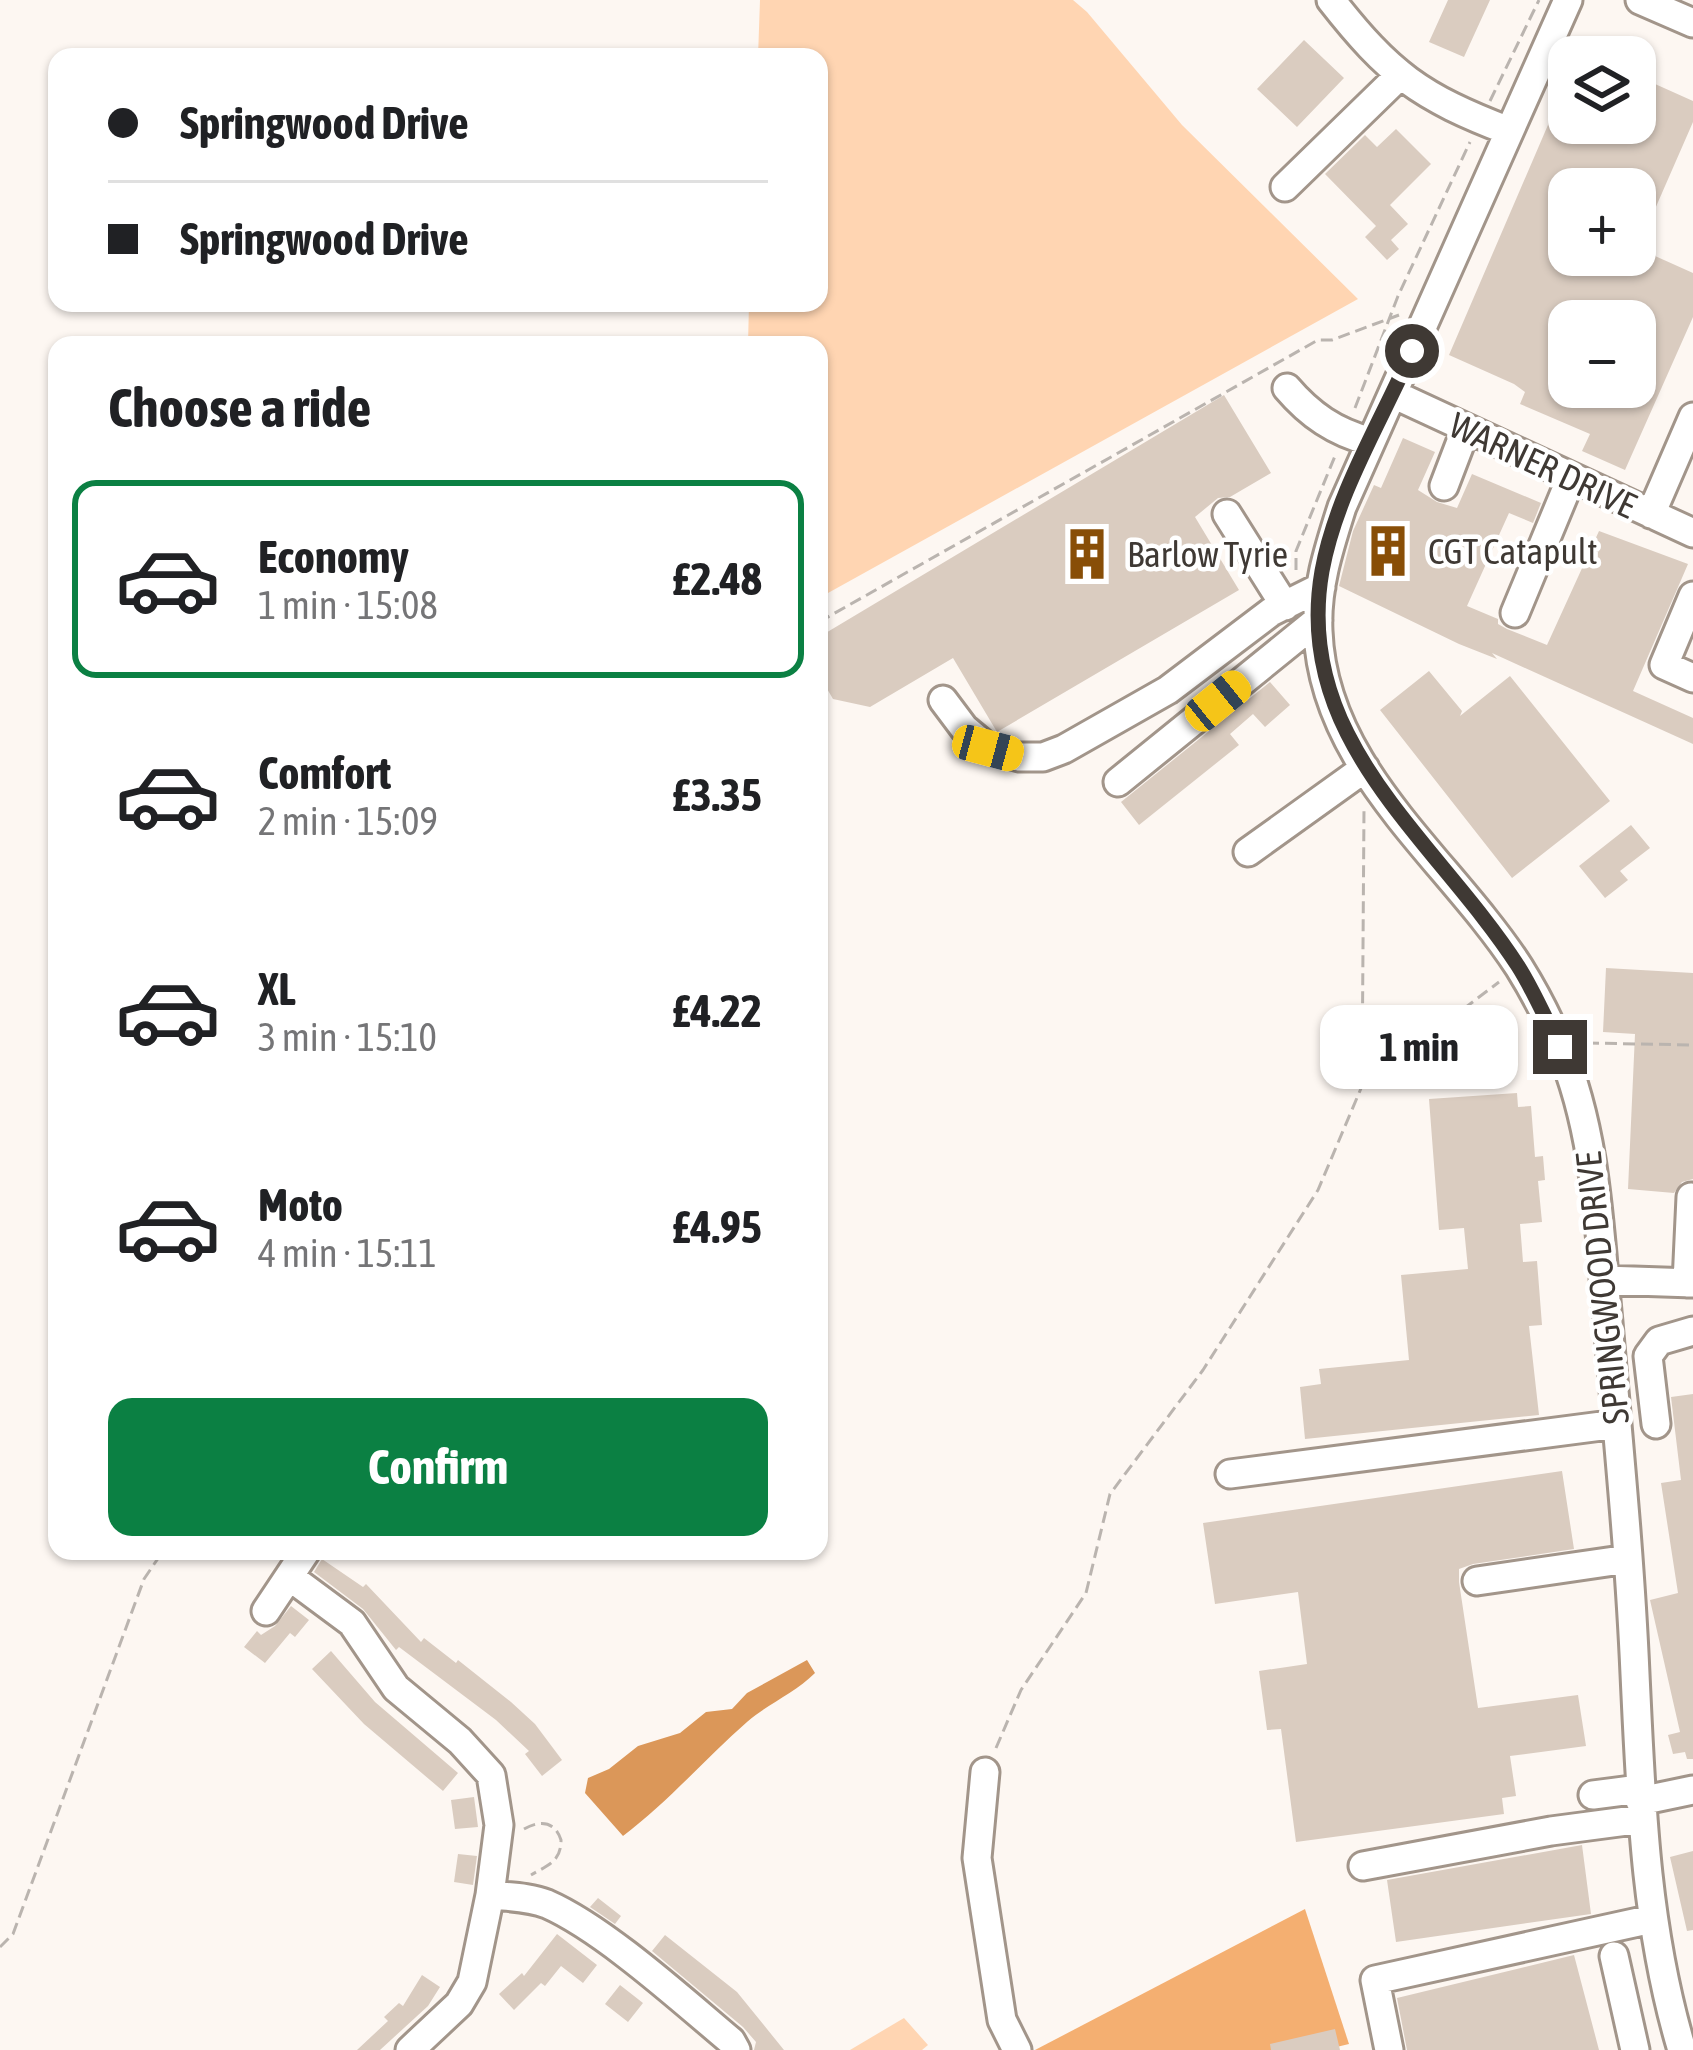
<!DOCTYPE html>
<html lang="en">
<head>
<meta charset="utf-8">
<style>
	body { margin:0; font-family:"Asap Condensed",sans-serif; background:#f2f2f2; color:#202124; height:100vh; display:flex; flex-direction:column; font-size:45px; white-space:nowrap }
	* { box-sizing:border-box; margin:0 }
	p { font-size:39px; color:#757577 }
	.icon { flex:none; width:66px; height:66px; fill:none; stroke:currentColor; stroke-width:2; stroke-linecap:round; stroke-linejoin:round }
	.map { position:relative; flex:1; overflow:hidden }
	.side { position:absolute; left:48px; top:336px; width:780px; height:1224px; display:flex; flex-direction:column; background:#fff; border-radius:24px; box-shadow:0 3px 9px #0004 }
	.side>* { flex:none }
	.banner { position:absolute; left:48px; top:48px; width:780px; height:264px; border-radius:24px; box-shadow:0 3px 9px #0004; display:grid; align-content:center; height:264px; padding:0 60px; background:#fff }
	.controls { position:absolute; left:1548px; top:36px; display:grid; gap:24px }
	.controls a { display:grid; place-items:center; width:108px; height:108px; border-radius:24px; background:#fff; box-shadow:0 3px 9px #0004; font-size:60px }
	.end { position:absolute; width:54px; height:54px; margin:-27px; border:15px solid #3f3934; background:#fff; box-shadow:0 0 0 6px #fff }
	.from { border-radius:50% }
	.bubble { position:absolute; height:84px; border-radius:24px; background:#fff; box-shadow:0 3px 9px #0004; font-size:39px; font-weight:700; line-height:84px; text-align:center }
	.car { position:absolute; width:36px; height:72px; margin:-36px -18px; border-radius:15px; box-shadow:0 0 9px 3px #0007; background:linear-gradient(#f5c518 24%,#345 0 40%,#f5c518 0 76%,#345 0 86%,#f5c518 0) }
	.banner b { display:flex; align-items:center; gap:42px; height:114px; font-size:45px }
	.banner b+b { border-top:3px solid #e0e0e0 }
	.banner i { width:30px; height:30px; background:#202124 }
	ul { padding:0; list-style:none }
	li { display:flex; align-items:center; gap:36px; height:198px; margin:0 24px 18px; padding:0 36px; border:6px solid transparent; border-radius:24px }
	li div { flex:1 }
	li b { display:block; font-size:45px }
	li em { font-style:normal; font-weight:700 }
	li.on { border-color:#0b8043 }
	li>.icon { width:108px; height:108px; stroke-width:1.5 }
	h2 { padding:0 60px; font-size:54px; line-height:144px }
	.cta { display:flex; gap:24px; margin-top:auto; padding:24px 60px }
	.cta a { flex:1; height:138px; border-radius:24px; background:#0b8043; color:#fff; font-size:48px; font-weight:700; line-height:138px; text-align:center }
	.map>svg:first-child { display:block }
	.green { fill:#ffd5b2 }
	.forest { fill:#f4af71 }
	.water { fill:#db9759 }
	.building { fill:#daccc0; fill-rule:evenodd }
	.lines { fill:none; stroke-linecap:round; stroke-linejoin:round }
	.minor-casing { stroke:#a2958a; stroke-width:33 }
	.path { stroke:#bab4af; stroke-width:3; stroke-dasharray:12 6; stroke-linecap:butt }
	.minor { stroke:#fff; stroke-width:27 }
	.route { stroke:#3f3934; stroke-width:15 }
	.labels { text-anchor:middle; stroke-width:9; stroke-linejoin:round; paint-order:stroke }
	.street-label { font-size:36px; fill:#3f3934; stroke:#fff }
	.poi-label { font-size:36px; fill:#3f3934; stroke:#fff; text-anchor:start }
</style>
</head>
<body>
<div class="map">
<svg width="1693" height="2050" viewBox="0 0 1693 2050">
	<rect width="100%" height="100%" fill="#fdf7f2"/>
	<path class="green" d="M760,0h313l14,12 95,113 176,174 -539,299v-253h-71l1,-42h70v-246h-61z
		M904,2018l24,27 -6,5h-72z"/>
	<path class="forest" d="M1305,1909l44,135 -25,6h-289z"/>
	<path class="water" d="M807,1660l8,13c-20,20 -46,30 -68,49 -42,37 -79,80 -124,114l-38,-43 3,-15 21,-9 29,-23 42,-13 26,-21 26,-3 15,-16z"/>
	<path class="building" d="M1448,0h42l-26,57 -35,-15z
		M1304,40l40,38 -47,49 -40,-38z
		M1635,75l58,26v21l-38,87 -20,-9v-11h-25l-25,-11 -5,11h-11v48l-8,18h74v-8l58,26v44l-68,153 -43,-19 8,-17 -70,-30 5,-12 -11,-8 -65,-29 120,-279v47h66zM1569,321h66v66h-66z
		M1396,129l35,35 -41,41 18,19 -17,16 8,9 -12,11 -22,-23 11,-11 -51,-52 40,-39 12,12z
		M1224,395l47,78 -41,24 -12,1 -23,19 44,73 -242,142 -44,-74 -83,49 -37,-8 -14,-24v-38z
		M1403,438l32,14 -17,38 19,12 20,6 15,-34 69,29 -8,20 -24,-10 -42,93 31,13v5l9,5 40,16 52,-114 89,33 -55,127 60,27v26l-201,-91 5,6 -38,-15 -120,-58 14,-55 21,-46 7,3z
		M1429,671l33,40 -2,5 50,-40 100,125 -98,77 -132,-168z
		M1270,682l20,23 -25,22 -12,-13 -23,20 9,11 -100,80 -18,-23z
		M1631,825l19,23 -30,23 8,9 -23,18 -26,-32z
		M1606,968l87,5v206l-11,3 -8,11 -46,-4 7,-155 -32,-2z
		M1517,1093l1,14 13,-1 4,51 8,-1 2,24 -7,1 4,41 -22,2 3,38 14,-1 5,64 -13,1 10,89 -234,24 -5,-52 21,-3 -2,-15 90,-9 -8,-85 67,-6 -4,-41 -25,2 -10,-131z
		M1693,1394v365h-6l-2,-7 -12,2 -5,-19 12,-3 -30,-132 28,-7 -17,-110 20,-3 -10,-83z
		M1562,1471l12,78 -101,15 -14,5v13l19,126 100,-13 8,51 -76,10 6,40 -14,2 2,16 -208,28 -15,-113 -14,1 -8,-59 48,-7 -9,-72 -83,12 -12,-81z
		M322,1559l41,28 3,-3 55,58 3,-4 32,25 2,-3 53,42 24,22 27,36 -20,16 -17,-22 4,-3 -33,-31 -97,-73 -3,3 -33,-41 -49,-37z
		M291,1606l18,14 -14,17 -5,-4 -25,30 -21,-16 13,-16 4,4 14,-9z
		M331,1651l44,51 83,71 -15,18 -79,-67 -52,-55z
		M474,1797l4,30 -23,2 -4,-29z
		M1582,1845l9,69 -195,28 -9,-62z
		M1693,1851v79l-6,1 -17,-74z
		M458,1854l19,2 -4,29 -19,-3z
		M598,1898l23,18 -6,8 -25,-17z
		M557,1934l40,31 -14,18 -22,-17 -16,20 -4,-3 -27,27 -15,-16 23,-21 2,3z
		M665,1935l72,57 47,58h-30l2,-8 -13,-15 -91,-76z
		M1574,1955l25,95h-192l-10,-52z
		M422,1975l18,12 -12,19 -48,44h-23l31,-29 -4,-4 15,-14 4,3z
		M620,1985l23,18 -15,19 -23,-18z
		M1335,2029l5,21h-69l-1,-6z"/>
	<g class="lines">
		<g class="minor-casing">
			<path id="minor" d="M1331,0c58,74 89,97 178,131
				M1568,0l-226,507c-13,41 -26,80 -24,124 5,138 131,228 201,336 15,24 30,53 41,80 37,87 39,183 48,275 10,117 22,235 27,352 6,127 10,253 47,376
				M1640,0l53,23
				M1285,187l114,-111
				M1287,388c23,27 48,44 82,53
				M1393,394l300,139
				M1444,486l21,-55
				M1227,514l58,92
				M1651,514l42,-97
				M1693,596l-29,69 29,13
				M1515,613l56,-135
				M943,700l21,28 24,20 31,9h24l21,-8 104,-59 103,-78 50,-25
				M1118,782l200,-162
				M1248,852l117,-84
				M1604,1280l89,3
				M1687,1283l4,-86
				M1656,1424l-8,-68 11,-15 34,-10
				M1230,1474l387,-50
				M290,1577l62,46 44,65 64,53 31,34 8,50 -9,70 -18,87 -13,22 -49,46
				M1477,1581l151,-22
				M266,1611l40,-60
				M985,1772l-8,86 25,162 15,30
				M1593,1795l46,-6
				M1640,1801l53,-11
				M1363,1866l188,-35 91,-12
				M490,1895c19,2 40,2 57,9 57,25 135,96 184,137l5,9
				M1614,1956l21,94
				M1389,2050l-14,-70 277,-61"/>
		</g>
		<path class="path" d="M1490,101l49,-101
			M1355,408l43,-112 72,-154
			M1296,570v-19l39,-95
			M819,622l499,-282h14l67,-25
			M1587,1043l106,2
			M1363,1085l136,-103
			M996,1748l25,-58 65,-97 24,-99 93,-124 115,-180 44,-104 2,-277
			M524,1829c16,-9 31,-8 37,11 0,22 -13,25 -30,35
			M0,1947l13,-13 131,-355 19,-28"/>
		<use href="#minor" class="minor"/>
	</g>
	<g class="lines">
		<path class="route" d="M1412,351c-31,71 -76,143 -90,220 -30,170 114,268 196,395 16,25 28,54 42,81"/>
	</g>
	<defs>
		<g id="building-bare" transform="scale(4.14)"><path d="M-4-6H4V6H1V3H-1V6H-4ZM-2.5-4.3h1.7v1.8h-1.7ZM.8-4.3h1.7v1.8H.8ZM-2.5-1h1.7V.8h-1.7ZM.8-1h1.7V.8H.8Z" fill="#884e07" stroke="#fff" stroke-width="2.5" paint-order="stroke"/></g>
	</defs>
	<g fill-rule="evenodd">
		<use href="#building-bare" x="1388" y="551"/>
		<use href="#building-bare" x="1087" y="554"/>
	</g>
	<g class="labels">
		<g class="street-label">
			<text transform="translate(1543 465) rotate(25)" y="13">WARNER DRIVE</text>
			<text transform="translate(1602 1288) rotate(-96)" y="13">SPRINGWOOD DRIVE</text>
		</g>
		<g class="poi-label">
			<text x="1428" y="564">CGT Catapult</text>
			<text x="1127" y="567">Barlow Tyrie</text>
		</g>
	</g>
</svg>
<div class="controls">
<a><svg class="icon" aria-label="layers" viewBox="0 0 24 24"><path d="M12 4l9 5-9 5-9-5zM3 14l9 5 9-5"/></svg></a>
<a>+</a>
<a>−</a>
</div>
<i class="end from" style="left:1412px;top:351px"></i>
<i class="end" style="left:1560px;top:1047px"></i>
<div class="bubble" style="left:1320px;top:1005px;width:198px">1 min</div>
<i class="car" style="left:1218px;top:701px;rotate:51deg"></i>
<i class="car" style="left:988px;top:748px;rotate:105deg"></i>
<div class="banner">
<b><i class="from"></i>Springwood Drive</b>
<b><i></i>Springwood Drive</b>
</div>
<section class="side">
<h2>Choose a ride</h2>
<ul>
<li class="on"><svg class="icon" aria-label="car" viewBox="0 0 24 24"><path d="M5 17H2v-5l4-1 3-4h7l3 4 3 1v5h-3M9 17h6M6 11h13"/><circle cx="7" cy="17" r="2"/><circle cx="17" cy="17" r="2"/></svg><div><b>Economy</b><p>1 min · 15:08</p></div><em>£2.48</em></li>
<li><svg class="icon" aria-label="car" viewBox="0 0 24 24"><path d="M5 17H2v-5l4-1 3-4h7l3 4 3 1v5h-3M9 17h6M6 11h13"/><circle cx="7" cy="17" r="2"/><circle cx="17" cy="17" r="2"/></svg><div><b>Comfort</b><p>2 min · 15:09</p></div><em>£3.35</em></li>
<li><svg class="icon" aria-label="car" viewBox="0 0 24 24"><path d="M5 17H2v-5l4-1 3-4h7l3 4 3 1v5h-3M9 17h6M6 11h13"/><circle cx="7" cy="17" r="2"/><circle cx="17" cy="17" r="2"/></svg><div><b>XL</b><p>3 min · 15:10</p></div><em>£4.22</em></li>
<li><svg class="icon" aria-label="car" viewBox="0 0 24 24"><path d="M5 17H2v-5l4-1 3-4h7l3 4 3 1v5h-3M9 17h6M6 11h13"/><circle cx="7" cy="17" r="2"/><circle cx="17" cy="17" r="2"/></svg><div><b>Moto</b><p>4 min · 15:11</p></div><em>£4.95</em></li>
</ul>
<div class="cta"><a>Confirm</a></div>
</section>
</div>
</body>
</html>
